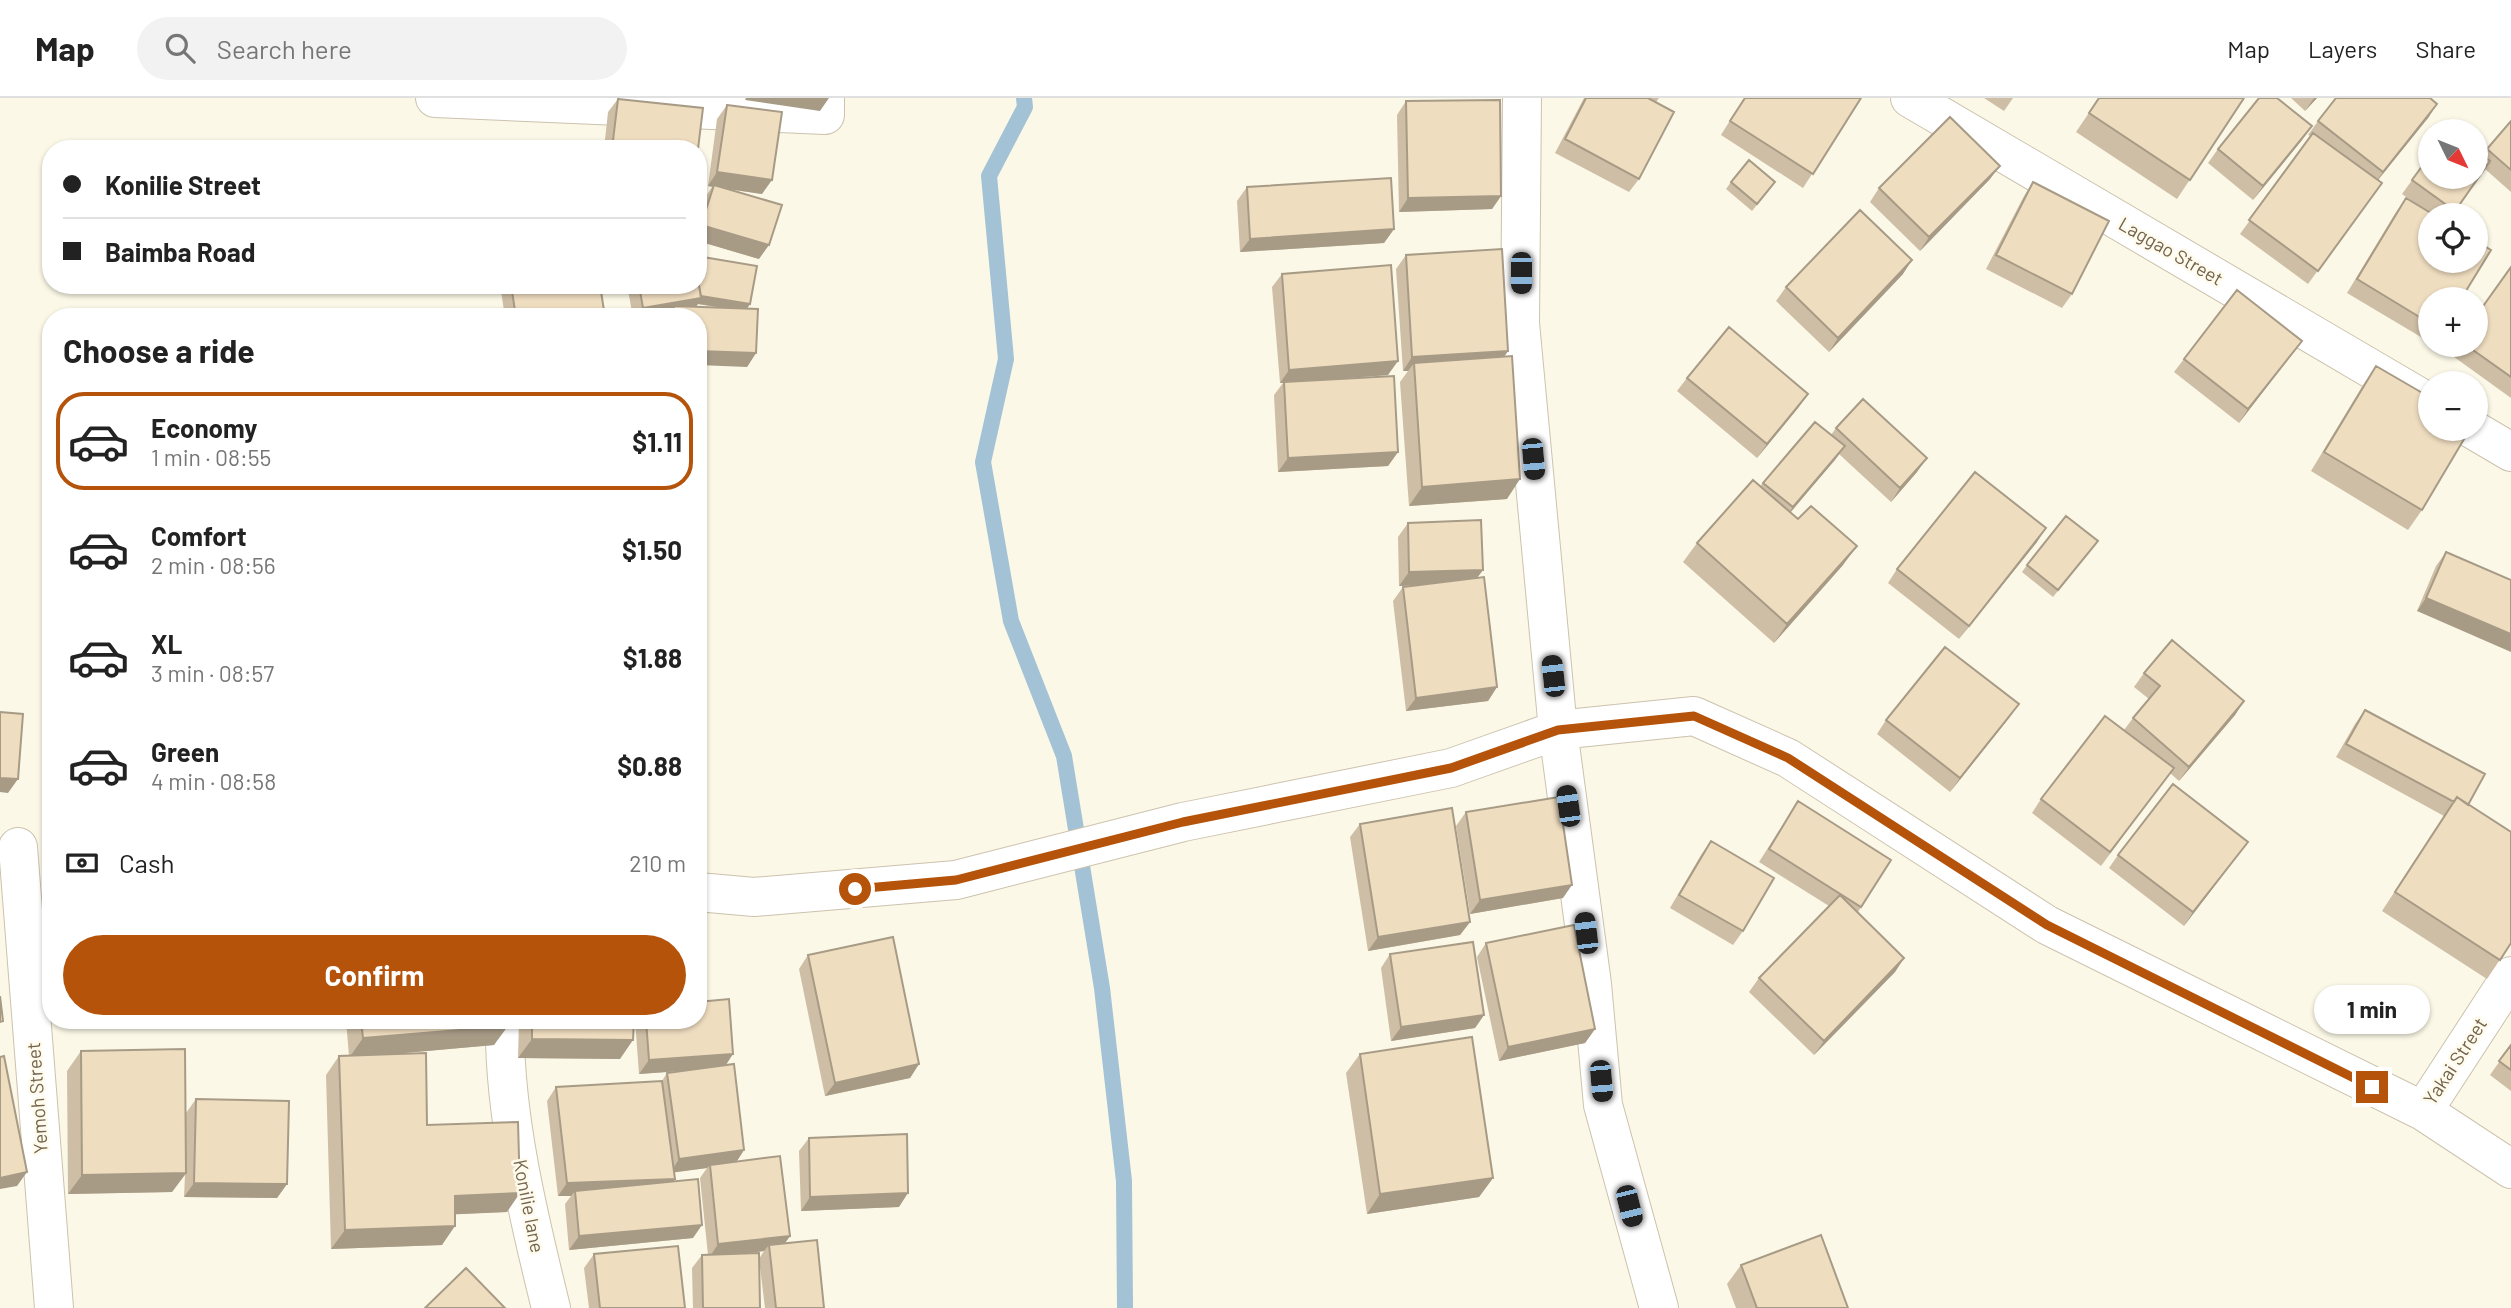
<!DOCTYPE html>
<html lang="en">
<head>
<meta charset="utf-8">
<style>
	body { margin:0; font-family:Barlow,sans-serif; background:#f2f2f2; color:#222; height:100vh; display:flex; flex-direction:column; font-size:26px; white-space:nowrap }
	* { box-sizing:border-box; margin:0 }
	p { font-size:23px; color:#767676 }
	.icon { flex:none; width:38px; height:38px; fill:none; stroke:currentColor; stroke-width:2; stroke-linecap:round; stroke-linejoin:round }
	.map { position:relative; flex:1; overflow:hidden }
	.details { position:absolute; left:42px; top:210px; width:665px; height:721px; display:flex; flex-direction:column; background:#fff; border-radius:28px; box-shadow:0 2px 5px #0004 }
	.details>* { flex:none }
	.hud { position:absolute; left:42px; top:42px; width:665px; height:154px; border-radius:28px; box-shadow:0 2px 5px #0004; display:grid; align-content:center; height:154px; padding:0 21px; background:#fff }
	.needle { width:46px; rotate:133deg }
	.buttons { position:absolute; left:2418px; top:21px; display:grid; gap:14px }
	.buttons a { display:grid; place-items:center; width:70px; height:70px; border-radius:50%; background:#fff; box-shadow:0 2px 5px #0004; font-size:35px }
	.end { position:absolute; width:32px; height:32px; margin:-16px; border:9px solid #b45309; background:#fff; box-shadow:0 0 0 4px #fff }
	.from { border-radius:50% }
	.bubble { position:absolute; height:49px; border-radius:24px; background:#fff; box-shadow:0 2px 5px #0004; font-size:23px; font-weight:700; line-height:49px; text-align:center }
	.car { position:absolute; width:21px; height:42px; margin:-21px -10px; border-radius:9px; box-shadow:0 0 5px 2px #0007; background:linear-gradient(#222 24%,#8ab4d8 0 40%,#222 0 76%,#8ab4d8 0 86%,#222 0) }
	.hud b { display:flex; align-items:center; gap:24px; height:66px; font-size:26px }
	.hud b+b { border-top:2px solid #e0e0e0 }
	.hud i { width:18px; height:18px; background:#222 }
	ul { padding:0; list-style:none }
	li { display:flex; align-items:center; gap:21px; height:98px; margin:0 14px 10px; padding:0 7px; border:4px solid transparent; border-radius:28px }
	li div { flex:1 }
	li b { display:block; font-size:26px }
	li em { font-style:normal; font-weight:700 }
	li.current { border-color:#b45309 }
	li>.icon { width:63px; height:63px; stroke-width:1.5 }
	h2 { padding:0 21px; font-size:32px; line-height:84px }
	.pay { display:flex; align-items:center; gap:18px; height:77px; padding:0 21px; font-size:26px }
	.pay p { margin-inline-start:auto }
	.action { display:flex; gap:14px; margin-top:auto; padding:14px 21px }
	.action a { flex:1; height:80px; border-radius:42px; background:#b45309; color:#fff; font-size:28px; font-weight:700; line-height:80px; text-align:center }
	header { display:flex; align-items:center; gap:42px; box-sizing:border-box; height:98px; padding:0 35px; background:#fff; border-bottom:2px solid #e0e0e0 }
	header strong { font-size:33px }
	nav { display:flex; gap:38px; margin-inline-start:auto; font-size:24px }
	.search { width:490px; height:63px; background:#f2f2f2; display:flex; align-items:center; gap:18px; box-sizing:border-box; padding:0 24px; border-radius:38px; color:#767676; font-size:26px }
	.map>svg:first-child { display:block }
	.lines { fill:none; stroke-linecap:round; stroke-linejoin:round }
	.stream { stroke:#a3c2d5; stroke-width:16 }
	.minor-casing { stroke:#ccc2ae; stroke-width:40 }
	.minor { stroke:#fff; stroke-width:38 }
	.wall { fill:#cebea5; fill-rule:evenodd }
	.shaded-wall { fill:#a79b86 }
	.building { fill:#efddc0; stroke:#a79b86; stroke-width:2 }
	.route { stroke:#b45309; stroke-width:9 }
	.labels { text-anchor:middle; stroke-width:5; stroke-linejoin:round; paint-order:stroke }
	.street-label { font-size:19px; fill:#73634d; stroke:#fefbed }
</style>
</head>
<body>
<header>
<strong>Map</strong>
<div class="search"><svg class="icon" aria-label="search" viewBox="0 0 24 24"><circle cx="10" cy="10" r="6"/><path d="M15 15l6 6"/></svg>Search here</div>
<nav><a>Map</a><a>Layers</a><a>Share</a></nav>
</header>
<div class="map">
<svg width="2511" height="1210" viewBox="0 0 2511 1210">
	<rect width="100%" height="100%" fill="#fbf8e7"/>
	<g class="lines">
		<path class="stream" d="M1024,0l1,9 -36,69 17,183 -23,103 28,159 53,135 38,232 22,193 1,127"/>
		<g class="minor-casing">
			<path id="minor" d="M435,0l390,17v-17
				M1522,0l-2,225 38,407 34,254 11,121 56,203
				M1910,0l521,306
				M2472,331l39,23
				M18,749l36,461
				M698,794l56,5 202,-17 227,-58 268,-54 107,-38 136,-14 94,42 259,167 376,186 88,58
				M505,922c-2,92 24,199 46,288
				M2423,1013l88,-135"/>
		</g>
		<use href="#minor" class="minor"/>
	</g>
	<path class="wall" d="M1584,0h75l-3,4 -17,77 -10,13 -74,-39z
		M1744,0h117l-58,90 -82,-53z
		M1984,0h29l-9,13z
		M2099,0h145l-67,101 -101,-67z
		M2291,0h26l-12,13z
		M618,1l80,50h-94l4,-37z
		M1406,3l95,95 -9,13 -93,3 -2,-97z
		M2437,6l-9,14 -50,62 4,3 -74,101 -68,-50 71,-98 -3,-1 10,-14z
		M727,7l35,89 -35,-5 32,70 -61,-18v-23l6,-19 8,-12 -4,-1 9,-67z
		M2511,23v71l-26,-23 -33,46h-21v128l-84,-50 49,-81 10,-14 16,10 -20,-14 29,-40 51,2z
		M2302,42l-49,60 -45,-37 10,-14z
		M1990,81l-70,72 -50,-49 9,-14z
		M1731,84h44l-23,29 -26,-22z
		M2033,84l39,112 -10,14 -76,-39 38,-73z
		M1247,89l147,42 -10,14 -144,9 -3,-51z
		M1406,157l102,96 -4,6 3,142 -98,7 -9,-124 8,-11h-5l-7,-102z
		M703,159l47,47 -3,5 9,44 -9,14 -49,-50h-65l-6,-32h71v-22zM698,206l24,4 -26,-1z
		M2511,169v131l-61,-44 6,-9h20z
		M1282,176l106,101 -53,4 63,73 -10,14 -110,6 -4,-77 9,-12h-3l-8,-96z
		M1903,176l-74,78 -53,-51 10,-14z
		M500,187h100l5,32h-100z
		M2302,243l-63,82 -65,-51 10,-13z
		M2376,268l46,144 -14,20 -97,-59 52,-86z
		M1687,280l121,16 -10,14 -41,50 -80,-67z
		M1836,330l81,44 -26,30 -52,-48 -49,59 53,52 -69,78 -91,-81 14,-19 63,-57 3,-3 68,-48z
		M1408,425l75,47 -6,8 20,109 -9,14 -82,10 -13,-110 10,-14 14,-2 -18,1 -1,-49z
		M2098,443l-45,56 -31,-25 5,-7z
		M2037,444l-78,97 -71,-56 9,-14z
		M2446,454l65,28 -94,31 19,-45z
		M2144,575l100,28 -9,14 -56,66 -9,-8 -69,93 -69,-53 9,-14 83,-69 9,-12 16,-19 -15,-12z
		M2365,612l103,95 43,138 -24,36 -105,-68 62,-95 -108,-59 19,-33z
		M2009,620l-59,74 -73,-58 9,-14z
		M1798,703l93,59 -33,52 46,46 -9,14 -81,83 -65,-63 10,-14 70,-72 -70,-44z
		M1466,714l97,86 -93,16 -14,-88z
		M1360,726l110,98 -10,13 -92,16 -18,-114z
		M1711,743l32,90 -10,14 -63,-37 31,-53z
		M2118,757h120l-54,71 -75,-58z
		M1486,845l109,86 -10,14 -86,18 -22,-104z
		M1390,856l94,61 -9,13 -84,13 -10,-73z
		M808,857l111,109 -9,14 -85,18 -26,-127z
		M346,922h161l-13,25 -103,9 36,71 80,87 -52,2 -13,31 -111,4 -5,-174 13,-19h10z
		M519,922h115l-14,39 -102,-1z
		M635,922h63l27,45 19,85 -7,11 53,75 -5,7 39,65h-59l-6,-49 5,-8 -19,3 15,54h-67l-1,-40 10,-13h6l-8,-77 7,-10 -33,4 1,7 -1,2 19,57 -124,12 -4,-46 6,-8h-13l-11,-95 9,-14 106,-6 5,-8 24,-3 -52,4z
		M2511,947v46l-21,-16z
		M81,953l105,62 10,-14 91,85 -10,14 -93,-1 1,-22 -13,17 -104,2 -1,-123z
		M1360,956l133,124 -14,19 -112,17 -21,-141z
		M809,1040l90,69 -98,4 -2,-60z
		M594,1156l91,54h-96l-5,-40z
		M1741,1167l107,43h-112l-9,-24z"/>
	<path class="shaded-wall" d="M746,0h83l-9,13 -75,-11z
		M2314,0h3l-12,13z
		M2437,6l-9,14 -55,68 10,-14z
		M2312,28l-10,14 -49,60 10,-14z
		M2000,68l-10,13 -70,72 9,-14z
		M717,74l55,8 -10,14 -54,-8z
		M1501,98l-9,13 -93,3 9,-14z
		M701,127l68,20 -10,14 -61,-18v-12z
		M1394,131l-10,14 -144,9 10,-13z
		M1912,162l-9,14 -74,78 9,-14z
		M695,197l55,9 -5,7 -47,-7 -6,8 -18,-6 -7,10 -30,1 6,-9z
		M2302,243l-10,13 -53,69 9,-14z
		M698,253l58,2 -9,14 -49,-2z
		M1508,253l-9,13 -85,-1 -6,8h-5l9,-14z
		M1398,263l-10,14 -108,8 9,-13z
		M1808,296l-10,14 -41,50 10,-14z
		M1845,348l-10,14 -52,61 10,-14z
		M1398,354l-10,14 -110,6 10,-14z
		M1927,360l-10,14 -26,30 9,-14z
		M1520,381l-13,20 -98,7 13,-19z
		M2046,430l-9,14 -78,97 10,-13z
		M1857,448l-14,19 -69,78 13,-19z
		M1483,472l-10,13 -74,3 10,-14z
		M2426,500l85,36v18l-94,-41z
		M1497,589l-9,14 -82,10 10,-13z
		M2244,603l-9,14 -56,66 10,-14z
		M2019,606l-10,14 -59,74 10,-14z
		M0,680l18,1 -10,14 -8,-1z
		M2248,744l-10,13 -54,71 9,-14z
		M1572,787l-9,13 -93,16 10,-14z
		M1470,824l-10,13 -92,16 10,-14z
		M1904,860l-9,14 -81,83 10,-14z
		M1484,917l-9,13 -84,13 10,-14z
		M169,922h69l-1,1 -71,3z
		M508,928l-14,19 -145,13 14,-20z
		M1595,931l-10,14 -86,18 9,-14z
		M532,941l101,1 -13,19 -102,-1z
		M733,956l-9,14 -85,6 10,-14z
		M919,966l-9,14 -85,18 10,-13z
		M744,1052l-9,14 -25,1 -3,3 -37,5 9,-14z
		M27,1074l-10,14 -17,3v-11z
		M186,1075l-14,19 -104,2 14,-19z
		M1493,1080l-14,19 -112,17 13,-20z
		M675,1081l-9,14 -91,-2 -4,5h-13l9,-13z
		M194,1085l93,1 -10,14 -93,-1z
		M520,1095l-13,19 -66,3 14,-19z
		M908,1095l-9,14 -98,4 9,-14z
		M702,1127l-9,13 -124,12 10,-14z
		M455,1128l-13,19 -111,4 14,-19z
		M790,1138l-10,14 -11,-5 -5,6 -55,7 9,-14z"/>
	<path class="building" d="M1586,0h62l26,14 -35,67 -74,-40z
		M1745,0h116l-48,76 -83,-53z
		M2099,0h145l-54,82 -101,-67z
		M2259,0h18l35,28 -49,60 -45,-37z
		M2336,0h94l7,6 -54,68 -65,-51z
		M618,1l85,9 -5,41h-86z
		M1500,2l1,96 -93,2 -2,-97z
		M727,7l55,7 -10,68 -55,-8z
		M1950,19l50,49 -71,71 -50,-49z
		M2511,23v49l-24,-21z
		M2313,35l69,50 -64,88 -69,-51z
		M2476,53l14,10 -35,50 -43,-31 19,-26v23h45z
		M1749,62l26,22 -18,22 -26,-22z
		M1391,80l3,51 -144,10 -3,-52z
		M2033,84l76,39 -37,73 -76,-39z
		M714,87l68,20 -13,40 -68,-20z
		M2406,100l28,17h-3v46h45v-20l15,9 -30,49h-30v25l-74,-45z
		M1860,112l52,50 -74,78 -52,-51z
		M1502,151l6,102 -96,6 -6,-102z
		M703,159l54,9 -7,38 -49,-8 -3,-16z
		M1391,167l7,96 -109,9 -7,-96z
		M2511,169v110l-45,-32h10v-29z
		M698,181l3,19 -58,10 -4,-23h59z
		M511,187h89l5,32h-89z
		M2237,192l65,51 -54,68 -64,-50z
		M674,208l84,3 -2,44 -58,-2v-34h-25z
		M1729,229l79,67 -41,50 -80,-66z
		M1512,258l8,123 -98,8 -8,-124z
		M2376,268l55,32v31h39l-48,81 -98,-58z
		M1394,278l4,76 -110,6 -4,-76z
		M1863,301l64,59 -27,30 -64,-60z
		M1815,324l30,24 -52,61 -30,-24z
		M1975,374l71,56 -77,98 -72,-57z
		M1753,382l45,39 13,-13 46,40 -70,78 -90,-81z
		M2066,418l32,25 -40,49 -31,-25z
		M1481,422l2,50 -74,2 -1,-49z
		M2446,454l65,28v54l-85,-36z
		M1484,479l13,110 -81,11 -13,-111z
		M2172,542l72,61 -55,66 -56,-49 27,-32 -16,-13z
		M1945,549l74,57 -59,74 -74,-58z
		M2365,612l120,64 -17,31 -11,-8 -3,5 -108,-58z
		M0,614l23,2 -5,65 -18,-1z
		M2105,618l69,52 -64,84 -69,-53z
		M2173,686l75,58 -55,70 -75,-57z
		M1559,699l13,88 -92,15 -14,-88z
		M2457,699l54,35v111l-11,17 -105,-68z
		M1798,703l93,59 -30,47 -92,-58z
		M1452,710l18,114 -92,15 -18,-113z
		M1711,743l63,37 -31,53 -64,-36z
		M1840,797l64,63 -80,83 -65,-63z
		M1574,827l21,104 -87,18 -22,-104z
		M893,839l26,127 -84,19 -27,-128z
		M1473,844l11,73 -83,12 -11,-73z
		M0,898l3,25 -3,1z
		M729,901l4,55 -84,6 -3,-40h52v-18z
		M361,922h146l1,6 -145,12z
		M532,922h102l-1,20 -101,-1z
		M1472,939l21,141 -113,16 -20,-140z
		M2511,947v25l-12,-9z
		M185,951l1,124 -104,2 -1,-124z
		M426,955l1,72 91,-3 2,71 -65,3v30l-110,4 -6,-174z
		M4,958l23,116 -27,6v-121z
		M734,966l10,86 -65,9 -12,-86z
		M662,983l13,98 -108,4 -11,-96z
		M196,1001l93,2 -2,83 -93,-1z
		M907,1036l1,59 -98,4 -1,-59z
		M780,1058l10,80 -72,8 -8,-79z
		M698,1081l4,46 -123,11 -4,-45z
		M1821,1137l27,73h-91l-16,-43z
		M817,1142l7,68h-48l-7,-63z
		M678,1148l7,62h-85l-6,-54z
		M759,1155l1,55h-57l-1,-53z
		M466,1170l39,40h-80z"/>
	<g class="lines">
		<path class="route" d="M855,791l101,-9 227,-58 268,-54 107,-38 136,-14 94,42 259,167 325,162"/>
	</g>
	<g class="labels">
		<g class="street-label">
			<text transform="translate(2171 153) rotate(30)" y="7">Laggao Street</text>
			<text transform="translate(2455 963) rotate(-57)" y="7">Yakai Street</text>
			<text transform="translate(37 1000) rotate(-94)" y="7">Yemoh Street</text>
			<text transform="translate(529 1108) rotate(79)" y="7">Konilie lane</text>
		</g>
	</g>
</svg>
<div class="buttons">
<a><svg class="needle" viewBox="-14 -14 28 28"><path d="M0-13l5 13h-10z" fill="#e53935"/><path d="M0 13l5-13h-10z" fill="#767676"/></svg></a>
<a><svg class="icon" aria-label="locate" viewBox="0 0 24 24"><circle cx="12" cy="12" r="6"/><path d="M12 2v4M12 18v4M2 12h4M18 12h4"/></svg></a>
<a>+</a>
<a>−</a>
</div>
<i class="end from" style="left:855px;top:791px"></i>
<i class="end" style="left:2372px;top:989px"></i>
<div class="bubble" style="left:2314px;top:887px;width:116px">1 min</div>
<i class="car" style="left:1521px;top:175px;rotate:180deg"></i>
<i class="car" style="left:1533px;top:361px;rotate:175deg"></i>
<i class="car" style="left:1553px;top:578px;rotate:354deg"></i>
<i class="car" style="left:1568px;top:708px;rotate:352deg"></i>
<i class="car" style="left:1586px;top:835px;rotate:353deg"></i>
<i class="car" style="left:1601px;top:983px;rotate:175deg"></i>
<i class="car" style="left:1629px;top:1108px;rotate:166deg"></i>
<div class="hud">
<b><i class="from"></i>Konilie Street</b>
<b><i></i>Baimba Road</b>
</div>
<section class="details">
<h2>Choose a ride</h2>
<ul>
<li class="current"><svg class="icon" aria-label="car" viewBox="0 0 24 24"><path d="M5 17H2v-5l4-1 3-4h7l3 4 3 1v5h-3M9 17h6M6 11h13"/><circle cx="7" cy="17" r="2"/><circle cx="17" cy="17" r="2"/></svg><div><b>Economy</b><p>1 min · 08:55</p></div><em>$1.11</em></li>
<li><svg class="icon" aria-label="car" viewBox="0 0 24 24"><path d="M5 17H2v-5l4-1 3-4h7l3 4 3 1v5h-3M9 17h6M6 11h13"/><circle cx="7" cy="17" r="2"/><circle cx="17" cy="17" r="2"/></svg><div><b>Comfort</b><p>2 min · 08:56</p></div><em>$1.50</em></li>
<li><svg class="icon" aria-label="car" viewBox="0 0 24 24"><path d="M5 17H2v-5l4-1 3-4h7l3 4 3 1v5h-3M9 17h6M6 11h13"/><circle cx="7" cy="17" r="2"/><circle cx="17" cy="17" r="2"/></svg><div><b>XL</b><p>3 min · 08:57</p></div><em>$1.88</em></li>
<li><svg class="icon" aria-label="car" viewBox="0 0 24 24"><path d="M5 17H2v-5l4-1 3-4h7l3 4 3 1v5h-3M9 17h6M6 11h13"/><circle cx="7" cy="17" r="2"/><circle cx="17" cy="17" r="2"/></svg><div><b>Green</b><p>4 min · 08:58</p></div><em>$0.88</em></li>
</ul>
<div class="pay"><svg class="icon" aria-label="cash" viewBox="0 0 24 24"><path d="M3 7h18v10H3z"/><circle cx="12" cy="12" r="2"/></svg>Cash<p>210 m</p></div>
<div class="action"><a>Confirm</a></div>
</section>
</div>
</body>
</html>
